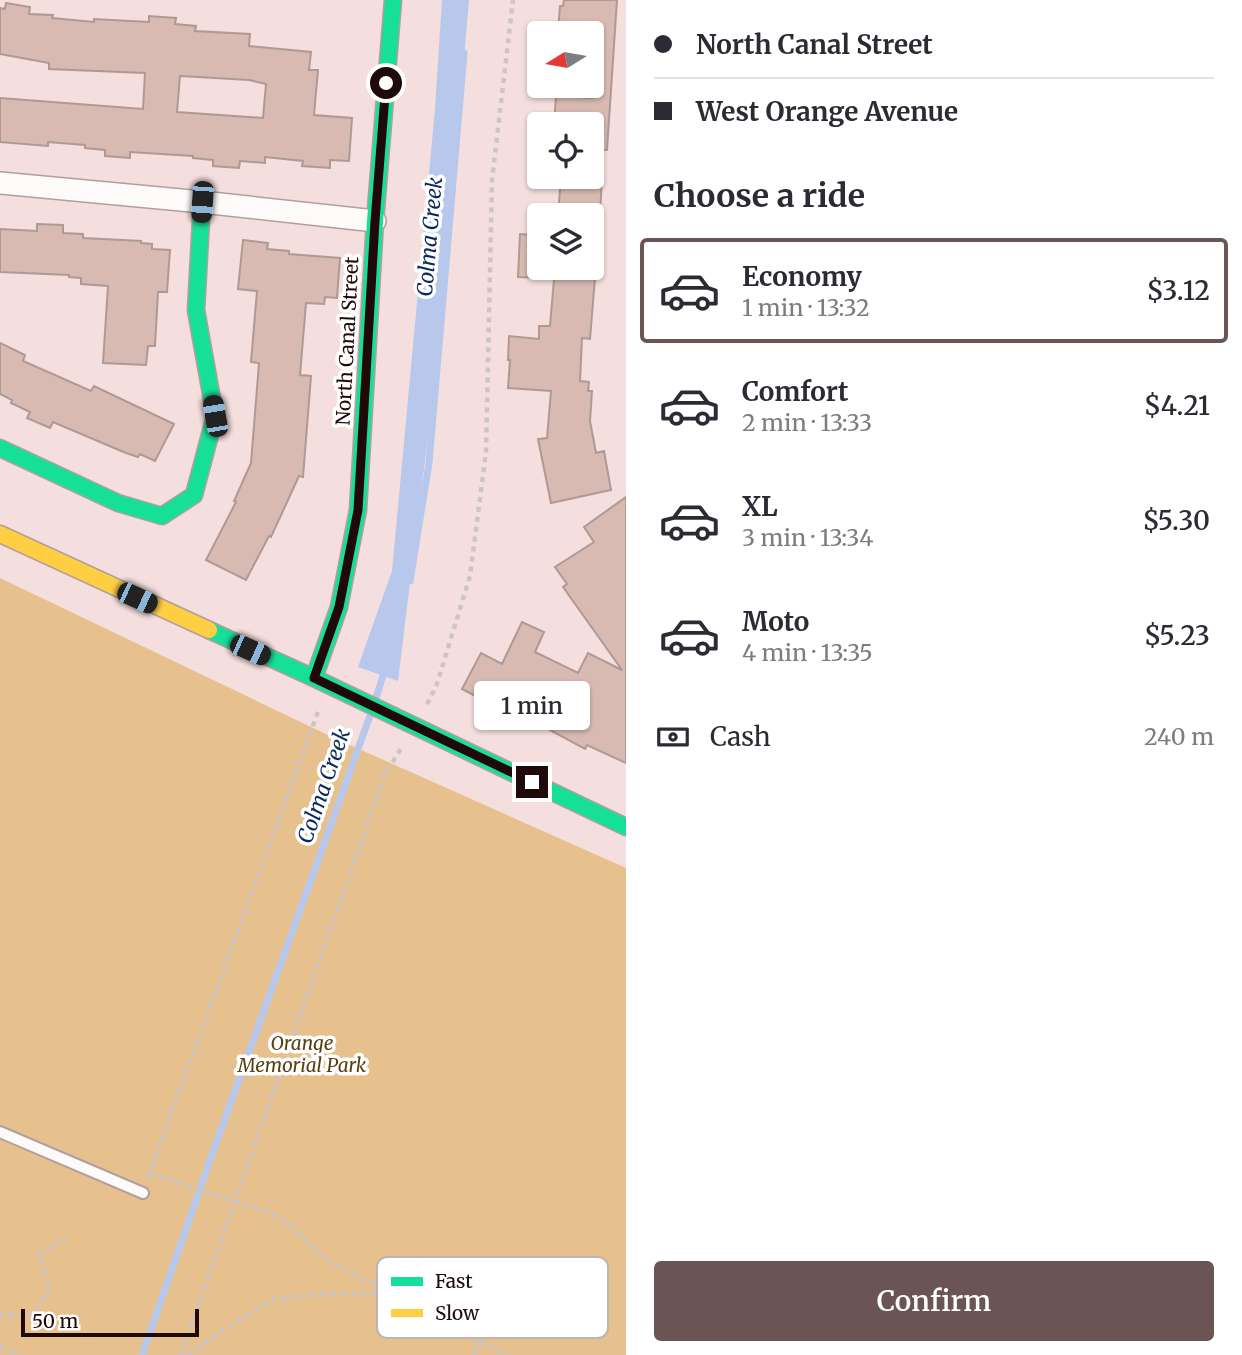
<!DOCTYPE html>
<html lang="en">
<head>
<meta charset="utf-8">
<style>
	body { margin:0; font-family:Merriweather,serif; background:#f2f2f3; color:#2b2b33; height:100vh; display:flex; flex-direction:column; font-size:26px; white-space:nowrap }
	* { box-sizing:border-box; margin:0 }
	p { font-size:23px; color:#7c7c81 }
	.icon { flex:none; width:38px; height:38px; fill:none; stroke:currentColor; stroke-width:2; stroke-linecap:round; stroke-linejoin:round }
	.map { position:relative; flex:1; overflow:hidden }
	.details { display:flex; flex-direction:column; background:#fff; width:616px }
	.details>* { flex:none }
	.hud { display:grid; align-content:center; height:154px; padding:0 28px; background:#fff }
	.needle { width:46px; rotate:259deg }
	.fabs { position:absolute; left:527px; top:21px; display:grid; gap:14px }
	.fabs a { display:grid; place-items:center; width:77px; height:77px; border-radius:7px; background:#fff; box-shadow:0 2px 5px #0004; font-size:35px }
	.scale { position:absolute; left:21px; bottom:18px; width:178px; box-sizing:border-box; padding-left:7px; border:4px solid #1f0909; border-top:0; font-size:19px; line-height:24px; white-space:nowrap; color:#1f0909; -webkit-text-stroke:5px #fff; paint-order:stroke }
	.end { position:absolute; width:32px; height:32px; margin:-16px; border:9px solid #1f0909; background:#fff; box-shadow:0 0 0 4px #fff }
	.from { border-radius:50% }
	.bubble { position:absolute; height:49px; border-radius:7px; background:#fff; box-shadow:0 2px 5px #0004; font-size:23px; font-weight:600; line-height:49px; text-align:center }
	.car { position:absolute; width:21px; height:42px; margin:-21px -10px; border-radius:9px; box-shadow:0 0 5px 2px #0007; background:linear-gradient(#222 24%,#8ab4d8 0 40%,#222 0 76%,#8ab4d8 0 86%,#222 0) }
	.hud b { display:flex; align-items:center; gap:24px; height:66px; font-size:26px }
	.hud b+b { border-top:2px solid #e1e1e2 }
	.hud i { width:18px; height:18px; background:#2b2b33 }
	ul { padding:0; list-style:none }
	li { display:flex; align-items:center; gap:21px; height:105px; margin:0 14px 10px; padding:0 14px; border:4px solid transparent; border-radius:7px }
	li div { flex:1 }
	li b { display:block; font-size:26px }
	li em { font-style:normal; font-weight:600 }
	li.current { border-color:#6a5454 }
	li>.icon { width:63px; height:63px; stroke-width:1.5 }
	h2 { padding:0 28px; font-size:32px; line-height:84px }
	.pay { display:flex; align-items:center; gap:18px; height:77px; padding:0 28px; font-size:26px }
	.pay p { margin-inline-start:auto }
	.cta { display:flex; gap:14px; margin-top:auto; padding:14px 28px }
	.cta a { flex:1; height:80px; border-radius:7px; background:#6a5454; color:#fff; font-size:28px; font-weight:600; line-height:80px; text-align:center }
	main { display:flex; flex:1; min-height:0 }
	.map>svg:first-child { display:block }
	.green { fill:#e7c18d }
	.water { fill:#b8c8ed }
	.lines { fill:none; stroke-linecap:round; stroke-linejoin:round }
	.stream { stroke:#b8c8ed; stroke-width:7 }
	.building { fill:#d8bab2; stroke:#ae9995; stroke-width:2; fill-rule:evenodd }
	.lane-casing { stroke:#b39e9e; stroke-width:14 }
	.street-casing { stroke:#b39e9e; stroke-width:24 }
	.fast-casing { stroke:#b39e9e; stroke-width:19 }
	.slow-casing { stroke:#b39e9e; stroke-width:19 }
	.path { stroke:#cdc5c5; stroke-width:4.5; stroke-dasharray:5 5; stroke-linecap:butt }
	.lane { stroke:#fdfafa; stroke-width:10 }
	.street { stroke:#fdfafa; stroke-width:21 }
	.fast { stroke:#16e098; stroke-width:16 }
	.slow { stroke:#ffcf43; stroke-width:16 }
	.route { stroke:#1f0909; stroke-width:9 }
	.labels { text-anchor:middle; stroke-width:7; stroke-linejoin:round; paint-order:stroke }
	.street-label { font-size:19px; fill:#1f0909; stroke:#fff }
	.park-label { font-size:19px; font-style:italic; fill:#563f11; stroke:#fff }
	.water-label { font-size:21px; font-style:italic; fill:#0a295f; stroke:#fff }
	.key { fill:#fff; stroke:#bcb5b5; stroke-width:2 }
	.key-label { font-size:19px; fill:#1f0909 }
</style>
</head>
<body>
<main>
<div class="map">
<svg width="626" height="1355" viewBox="0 0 626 1355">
	<rect width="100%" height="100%" fill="#f4dede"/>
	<path class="green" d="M0,578l332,159 294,131v487h-626z"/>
	<path class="water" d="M442,0h27l-31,354 -40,327 -40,-14 34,-96 43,-462z"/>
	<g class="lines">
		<path class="stream" d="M410,581l19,-118 35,-410
			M376,698l9,-29
			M142,1355l68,-195 161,-447"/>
	</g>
	<path class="building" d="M564,0h53l-10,150 -15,-1v-25h-38l2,-28 36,2v-65h-34l2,-27h3z
		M6,3l24,4 -1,7 24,1 -1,3 42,4v-3l55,3v-6l27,2 -1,6 21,2 -1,5 55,3 -1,12 62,6 -2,18h9l-4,45 38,3 -3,43 -19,-1v8l-28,-2 1,-5 -38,-4v6l-25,-2 -1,7 -26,-2v-6l-20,-2v-2l-63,-4v6l-25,-2v-6l-20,-2v-3l-37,-3v4l-48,-4v-44l143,11 2,-36 -96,-4v-6l-49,-9v-46l5,1zM180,76l69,4 17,4 -3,34 -86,-6z
		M561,177h41l-2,38h-42z
		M37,224l26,1v8l20,1v4l58,3v2l11,1v5l18,1 -3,42h-9l-3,54h-7l-2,19 -43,-2 5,-77 -27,-2v-6l-12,-1v-2l-69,-3v-43l37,2z
		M520,234l19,2v42l-21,-1z
		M243,240l25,3 -1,6 22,2v3l51,4 -3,40 -12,-1 -1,7 -18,-1 -6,72 11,1 -8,101 -4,-1 -28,61 -2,-1 -23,44 -40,-20 30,-58 -2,-1 17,-38 8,-100 -8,-1 6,-71 -19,-2z
		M555,268h38l-1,9 3,1 -5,61 -8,-1 -2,43 9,1 -1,9h4l-2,30 6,32 8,-2 7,39 -60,13 -13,-64 9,-1 4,-47 -43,-3 2,-28h-2l1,-24 30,3v-13h11z
		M0,343l25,12 -2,6 68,30 3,-5 80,38 -19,37 -15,-7 -2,3 -12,-4 -73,-31 -3,6 -23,-10 3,-6 -19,-9 1,-3 -12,-6z
		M626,497v266l-39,-18 -2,4 -48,-26 -48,-21v1l-27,-14 19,-36 21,11 20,-42 22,10 -9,20 43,21 10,-20 34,17 -59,-83 4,-3 -12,-17 39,-25 -10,-15z"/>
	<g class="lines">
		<g class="lane-casing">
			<path id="lane" d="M0,1132l143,61"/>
		</g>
		<g class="street-casing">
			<path id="street" d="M0,183l202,19 173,19"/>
		</g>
		<g class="fast-casing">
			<path id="fast" d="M0,448l118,55 44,13 32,-21 21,-79 -19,-106 6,-108
				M209,630l105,48 312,149
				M314,678l25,-71 19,-97 17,-289 18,-221"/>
		</g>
		<g class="slow-casing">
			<path id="slow" d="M0,534l209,96"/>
		</g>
		<path class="path" d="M427,704l9,-17 34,-111 16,-124 6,-272 21,-180
			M149,1173l122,40 21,14 30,29 36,22 100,34 21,30
			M148,1177l171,-468
			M0,1316l4,-3 23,4c9,-5 16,-19 23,-29l-11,-34 27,-17
			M0,1347l20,8
			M181,1355l204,-581 17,-27
			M188,1355l37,-27 49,-29 46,-5h56l69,25 34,23 31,13
			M474,1355l5,-13"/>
		<use href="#lane" class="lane"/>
		<use href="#street" class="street"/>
		<use href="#fast" class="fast"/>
		<use href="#slow" class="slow"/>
	</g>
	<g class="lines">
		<path class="route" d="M386,83l-11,138 -17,289 -19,97 -25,71 218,104"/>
	</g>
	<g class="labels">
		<g class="street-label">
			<text transform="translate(347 341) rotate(-87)" y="7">North Canal Street</text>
		</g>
		<g class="park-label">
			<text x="302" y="1050">Orange<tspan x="302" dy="22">Memorial Park</tspan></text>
		</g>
		<g class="water-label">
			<text transform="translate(430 237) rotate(-85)" y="7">Colma Creek</text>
			<text transform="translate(324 786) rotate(-71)" y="7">Colma Creek</text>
		</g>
	</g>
	<rect x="377" y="1257" width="231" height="81" rx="10" class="key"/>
	<rect x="391" y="1277" width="32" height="9" fill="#16e098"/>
	<rect x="391" y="1309" width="32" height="8" fill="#ffcf43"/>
	<g class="key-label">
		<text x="435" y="1288">Fast</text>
		<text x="435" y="1320">Slow</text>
	</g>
</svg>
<div class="fabs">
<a><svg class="needle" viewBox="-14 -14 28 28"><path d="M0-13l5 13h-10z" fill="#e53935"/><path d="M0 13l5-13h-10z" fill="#7c7c81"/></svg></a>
<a><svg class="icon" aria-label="locate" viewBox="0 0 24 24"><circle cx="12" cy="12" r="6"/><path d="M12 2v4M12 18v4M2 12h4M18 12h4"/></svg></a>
<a><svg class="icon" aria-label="layers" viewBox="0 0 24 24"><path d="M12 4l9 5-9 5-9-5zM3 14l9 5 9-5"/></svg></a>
</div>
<div class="scale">50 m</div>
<i class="end from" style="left:386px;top:83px"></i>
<i class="end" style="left:532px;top:782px"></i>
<div class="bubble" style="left:474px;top:681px;width:116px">1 min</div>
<i class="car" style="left:202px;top:202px;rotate:184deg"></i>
<i class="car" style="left:215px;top:416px;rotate:350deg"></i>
<i class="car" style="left:137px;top:598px;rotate:115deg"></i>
<i class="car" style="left:250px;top:650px;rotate:114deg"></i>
</div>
<section class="details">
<div class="hud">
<b><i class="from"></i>North Canal Street</b>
<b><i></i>West Orange Avenue</b>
</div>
<h2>Choose a ride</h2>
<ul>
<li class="current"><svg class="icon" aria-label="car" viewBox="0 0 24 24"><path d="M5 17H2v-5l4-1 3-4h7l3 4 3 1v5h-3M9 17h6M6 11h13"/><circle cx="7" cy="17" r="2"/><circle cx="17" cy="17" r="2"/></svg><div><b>Economy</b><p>1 min · 13:32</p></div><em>$3.12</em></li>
<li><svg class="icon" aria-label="car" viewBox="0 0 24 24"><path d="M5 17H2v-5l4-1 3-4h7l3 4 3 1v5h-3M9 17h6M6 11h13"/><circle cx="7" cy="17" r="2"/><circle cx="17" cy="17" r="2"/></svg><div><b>Comfort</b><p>2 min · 13:33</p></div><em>$4.21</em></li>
<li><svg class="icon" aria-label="car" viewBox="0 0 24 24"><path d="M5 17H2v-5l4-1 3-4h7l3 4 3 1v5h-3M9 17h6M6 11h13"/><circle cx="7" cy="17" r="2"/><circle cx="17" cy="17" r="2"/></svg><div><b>XL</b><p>3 min · 13:34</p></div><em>$5.30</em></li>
<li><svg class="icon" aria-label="car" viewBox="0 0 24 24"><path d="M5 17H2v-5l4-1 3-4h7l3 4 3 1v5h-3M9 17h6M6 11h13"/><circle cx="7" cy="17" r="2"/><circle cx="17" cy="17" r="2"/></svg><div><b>Moto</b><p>4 min · 13:35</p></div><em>$5.23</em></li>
</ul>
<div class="pay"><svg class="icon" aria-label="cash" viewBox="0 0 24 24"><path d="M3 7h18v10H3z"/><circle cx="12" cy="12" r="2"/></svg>Cash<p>240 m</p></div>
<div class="cta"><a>Confirm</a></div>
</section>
</main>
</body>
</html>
